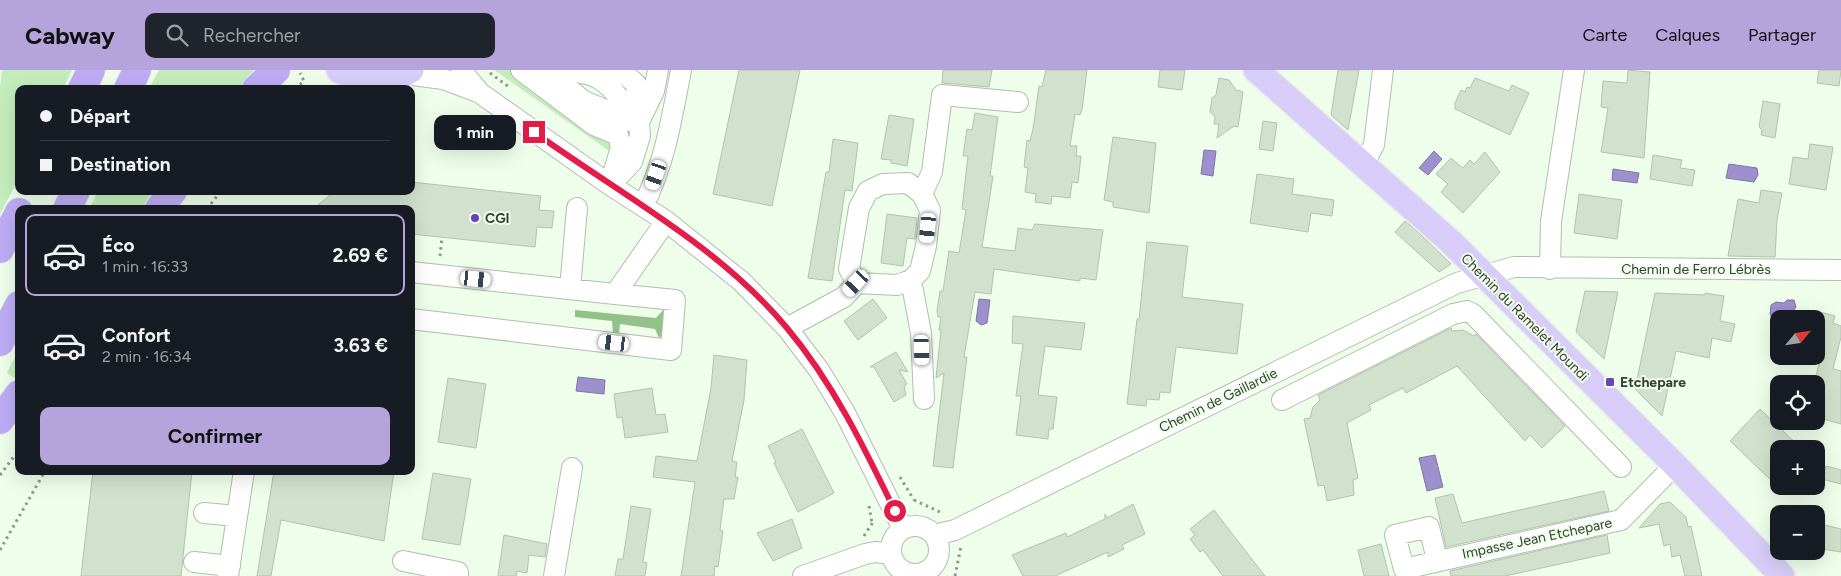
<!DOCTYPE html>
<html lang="fr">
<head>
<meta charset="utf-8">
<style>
	body { margin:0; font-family:Figtree,sans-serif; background:#20242c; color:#f1f3f6; height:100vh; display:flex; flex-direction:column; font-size:19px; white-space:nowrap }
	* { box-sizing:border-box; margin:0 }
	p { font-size:16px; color:#9ea1a6 }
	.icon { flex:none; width:28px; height:28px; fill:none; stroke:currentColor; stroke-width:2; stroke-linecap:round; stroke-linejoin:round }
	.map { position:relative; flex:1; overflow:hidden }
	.details { position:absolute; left:15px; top:135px; width:400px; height:270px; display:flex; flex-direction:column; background:#171b24; border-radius:10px; box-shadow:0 5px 20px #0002 }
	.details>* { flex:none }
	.top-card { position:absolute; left:15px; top:15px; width:400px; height:110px; border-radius:10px; box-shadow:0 5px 20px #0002; display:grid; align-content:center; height:110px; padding:0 25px; background:#171b24 }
	.needle { width:32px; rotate:61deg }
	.fabs { position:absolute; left:1770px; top:240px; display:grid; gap:10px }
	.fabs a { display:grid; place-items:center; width:55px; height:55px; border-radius:10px; background:#171b24; box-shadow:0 5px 20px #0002; font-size:25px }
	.end { position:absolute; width:22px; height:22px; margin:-11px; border:6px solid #e11d48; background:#fff; box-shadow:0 0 0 2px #fff }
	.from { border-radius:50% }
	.bubble { position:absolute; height:35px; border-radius:10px; background:#171b24; box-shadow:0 5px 20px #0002; font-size:16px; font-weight:700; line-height:35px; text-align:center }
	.car { position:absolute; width:15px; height:30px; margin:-15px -8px; border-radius:6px; box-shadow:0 0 4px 1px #0007; background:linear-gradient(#fff 24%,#345 0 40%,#fff 0 76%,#345 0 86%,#fff 0) }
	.top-card b { display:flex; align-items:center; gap:18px; height:48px; font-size:19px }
	.top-card b+b { border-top:1px solid #363941 }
	.top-card i { width:12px; height:12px; background:#f1f3f6 }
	ul { padding:9px 0 0; list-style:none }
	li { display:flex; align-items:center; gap:15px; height:82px; margin:0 10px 8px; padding:0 15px; border:2px solid transparent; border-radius:10px }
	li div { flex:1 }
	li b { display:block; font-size:19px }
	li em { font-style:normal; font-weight:700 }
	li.active { border-color:#b5a3db }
	li>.icon { width:45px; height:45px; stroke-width:1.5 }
	.action { display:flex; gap:10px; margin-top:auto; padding:10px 25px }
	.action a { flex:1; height:58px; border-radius:10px; background:#b5a3db; color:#111; font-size:20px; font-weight:700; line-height:58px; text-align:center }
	header { display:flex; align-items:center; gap:30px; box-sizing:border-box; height:70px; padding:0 25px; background:#b5a3db; color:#111 }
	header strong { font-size:24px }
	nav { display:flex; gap:28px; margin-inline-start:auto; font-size:18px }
	.search { width:350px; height:45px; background:#20242c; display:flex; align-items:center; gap:12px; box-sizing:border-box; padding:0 18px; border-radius:10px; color:#9ea1a6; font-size:19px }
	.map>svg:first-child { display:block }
	.green { fill:#c5edbb }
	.forest { fill:#93c188 }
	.water { fill:#9e8fce; stroke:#7f77a0 }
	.building { fill:#d2e1ce; stroke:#b3c2af }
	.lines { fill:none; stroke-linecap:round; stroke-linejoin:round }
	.minor-casing { stroke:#b0bfad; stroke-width:22 }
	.major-casing { stroke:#ebeceb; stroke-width:28 }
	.highway-casing { stroke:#ebeceb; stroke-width:30 }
	.path { stroke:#8d988a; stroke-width:3; stroke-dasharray:2.5 4; stroke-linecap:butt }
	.minor { stroke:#fff; stroke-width:20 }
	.major { stroke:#d7cdf8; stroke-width:25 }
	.highway { stroke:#bdacf3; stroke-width:28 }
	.route { stroke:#e11d48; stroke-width:6 }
	.poi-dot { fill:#6b41b9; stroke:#eefeea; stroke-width:2 }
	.labels { text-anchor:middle; stroke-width:4; stroke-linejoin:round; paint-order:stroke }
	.poi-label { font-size:14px; font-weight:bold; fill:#373e36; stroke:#eefeea; text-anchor:start }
	.street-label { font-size:14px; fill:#373e36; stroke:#eefeea }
</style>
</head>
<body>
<header>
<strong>Cabway</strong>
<div class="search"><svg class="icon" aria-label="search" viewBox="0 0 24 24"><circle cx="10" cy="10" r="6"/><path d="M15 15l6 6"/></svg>Rechercher</div>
<nav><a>Carte</a><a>Calques</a><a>Partager</a></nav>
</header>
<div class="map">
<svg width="1841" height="506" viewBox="0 0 1841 506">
	<rect width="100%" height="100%" fill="#eefeea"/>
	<path class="green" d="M2,0h70l-9,19h-44v89l-19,36v-127z
		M159,0h100l-18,19h-92z
		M494,0h18l38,31 63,44 -1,8z
		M98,121h58l-14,18h-53z
		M19,279v21l-5,8 -7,-5z"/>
	<path class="forest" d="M664,239v25l-5,4 -4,-9 -35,-5 -1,11 -6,-2 -1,-12 -37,-4v-7l81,8z"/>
	<path class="water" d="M1204,80l12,1 -3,25 -12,-2z
		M1434,81l8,8 -14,16 -9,-7z
		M1729,94l28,4 1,7 -4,7 -28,-4z
		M1613,99l26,4 -2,10 -25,-3z
		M979,229l11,1 -3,23 -6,2 -5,-4z
		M1787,230h7l2,7c-4,8 -17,12 -26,8l1,-10 5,-3 8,1z
		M578,307l27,3 -1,14 -28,-3z
		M1435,385l8,32 -16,4 -8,-33z"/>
	<path class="building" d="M739,0h61l-28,136 -59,-12z
		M943,0h49l-3,17 -47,-4z
		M1046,0h41l-5,40 -2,5 -5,-1 -5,32h7l-1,10h5l-3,27 -6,-1 -2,16 -18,-2 -1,8 -16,-2 1,-8 -11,-2 3,-24 -4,-1 3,-27 3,1 3,-12 6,-43 3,1z
		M1160,0h25l-3,20 -24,-3z
		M1338,0h21l-11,60 -17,-15z
		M1628,0l22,2 -6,86 -43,-6 7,-44 -7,-1 2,-26 24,2z
		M1819,0h22l-2,16 -22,-3z
		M1219,8l10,2 7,10 7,2 -5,35 -4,-1 -17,12 2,-14h-5l1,-7 -5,-5 2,-14 4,-3z
		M1475,8l34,13 3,-6 17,8 -19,42 -55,-26v-6l6,-13 4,2 2,-5 3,1z
		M1763,31l17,3 -5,34 -14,-3 1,-5 -3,-3z
		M975,43l23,4 -8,59h3l-11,71 33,4 3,-23 14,2 3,-6 68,6 -7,50 -16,-2v3l-86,-12 -3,25 -16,-2 -11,65h3l-14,111 -20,-2 11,-93 -8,5 5,-48h-2l2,-13h-3l-1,-6 3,-20h3l6,-40 10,2 7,-43 -4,-1 6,-53h-5l4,-27 5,1z
		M889,45l25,4 -7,47 -16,-3v-3l-10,-1z
		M1263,51l14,2 -4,28 -14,-2z
		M1113,67l43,6 -7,70 -36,-6v-5l-9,-2z
		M833,69l25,4 -6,48 -7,-1 -13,91 -24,-3 18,-106h3z
		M1810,74l23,3 -7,43 -37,-6 4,-27 15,2z
		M1485,82l15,20 -37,41 -22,-21 7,-8 -12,-10 15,-16 12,10 7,-8 4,4z
		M1653,85l29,5 -2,8 15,2 -3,16 -42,-7z
		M1257,104l37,5 -2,15 42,6 -2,16 -21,-3 -3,19 -58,-9z
		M411,112l130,14 -2,14 15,1 -2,17 -15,-1 -2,20 -124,-13v-25h-98l22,-18h76z
		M1761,120l21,3 -5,27 -2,37 -47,-1 10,-57 21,4z
		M1579,124l43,6 -5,39 -43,-6z
		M887,144l30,4 -2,21 -8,-1 -4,28 -22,-3z
		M1405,151l11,9 35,34 -12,8 -44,-40z
		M1147,172l41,4 -6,51 61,7 -6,50 -61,-7 -6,46 -10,-1 -1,8 -12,-1 -1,7 -19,-2 10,-85h2z
		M1585,221l33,1 -14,67 -28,-27z
		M1655,223l50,2v-2l19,3 -4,25 15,3 -4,18 -19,-4 -3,20 -33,-7 -14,65 -27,-27z
		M873,229l14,19 -29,22 -14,-19z
		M1816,241l19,5 -2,7 8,3v11l-8,32 8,2v53l-25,-7v-33h-2l11,-44 -9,-3z
		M1013,246l72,7 -4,27 -36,-4 -7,49 19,2 -4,32h-4l-1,10 -32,-4 5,-39h-5l7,-52 -11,-1z
		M1451,258l1,3 11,-1 11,6 2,-2 89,92 -23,22 -12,-13 -5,6 -68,-75 -51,27 -3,-5 -34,17 2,5 -24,13 11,55 -5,2 1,15 -27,6 -3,-16 -6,1 -14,-67 6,-1 3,-11 7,-7 -2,-5z
		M896,282l12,20 -9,-2 8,14 -3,2 2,9 -12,7 -20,-35h-4z
		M714,285l33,5 -3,40 -12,61 5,1 -2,15h3l-4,22h-10l-4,31 3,1 -5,36 -3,-1 -1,10h-33l14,-94 -42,-5 3,-21 41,5 14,-73z
		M448,308l38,6 -10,64 -38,-6z
		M652,318l4,27 9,-1 3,18 -43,6 -3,-21 -5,1 -3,-24z
		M1760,339l42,40h-23v39l-49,-47z
		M802,359l32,64 -36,19 -24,-49 2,-1 -8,-16z
		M1826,396l15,4v14l-19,-5z
		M93,401h99l-11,105h-100z
		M274,401h120l-10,70 -103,-21 -10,56h-14z
		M433,403l38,6 -11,66 -38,-6z
		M1604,421l5,20 -163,36 -11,-49 18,-4 9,29z
		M1670,432l16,15 2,10 3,-1 11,50h-17l-5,-21 -8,2 -2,-13 -6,2 -5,-22 -20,4 21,-24z
		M1133,434l12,30 -23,11 2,4 -16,8v-5l-53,24h-32l-11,-21 54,-22 1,4 38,-18v-5l2,4z
		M631,436l20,3 -8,53 4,1 -2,13h-30l3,-17h5z
		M1214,440l23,30 28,36h-42l-20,-26 -3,2 -10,-13 5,-4 -5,-6z
		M792,449l10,29 -29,13 -16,-28z
		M1816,453l25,6v23l-25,-4z
		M504,465l43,9 -2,13 -16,-2 -2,18 -10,-2 -1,5h-18z
		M1607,465l3,18 -105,23h-54l-1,-5z
		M1381,474l8,32h-25l-6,-26z"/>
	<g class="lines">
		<g class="minor-casing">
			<path id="minor" d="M461,0l19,23 130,92 56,36 75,60 46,47 32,42 26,43 58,116
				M521,0l73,55 24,10 3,12 -11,38
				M545,0c60,2 59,7 93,54
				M545,0l39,31 54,23
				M405,4l38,5 37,14
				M640,50l14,-29 4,-21
				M1363,95l11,-20 9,-75
				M612,113l20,-21 8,-26 -4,-52 -15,-13 -6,-1
				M643,136c22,-43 29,-89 38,-136
				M1550,199l1,-48 23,-151
				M411,202l204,22 51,-73
				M857,213l-8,-14 10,-61 9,-17 15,-7 25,-1 14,11
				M570,219l7,-81
				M411,249l260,31 4,-50 -60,-6
				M787,258l57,-31 13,-14 40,2 14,-5
				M924,329l-3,-66 -10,-53 9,-9 6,-25 4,-36 -8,-16 10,-22 10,-77 76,7
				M1282,330l171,-86 14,-3 6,3 148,153
				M204,443l33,3
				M891 480a24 24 0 1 1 48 0a24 24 0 1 1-48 0Z
				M934,465l21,-5 502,-247 57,-16 327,3
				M1437,490l-8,-33 -34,8 9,34 217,-49 54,-55
				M403,491l55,11v4
				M194,492l36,4
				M228,506l16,-105
				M554,506l18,-108
				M803,506l62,-22 10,-2 16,2"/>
		</g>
		<g class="major-casing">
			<path id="major" d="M339,0c21,14 51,14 72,0
				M1256,0l196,173 223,222 107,111"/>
		</g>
		<g class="highway-casing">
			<path id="highway" d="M82,19l9,-19
				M128,19l9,-19
				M256,19l20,-19
				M67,139l9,-18
				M159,139l14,-18
				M0,179l19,-37
				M0,272l19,-37
				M0,350l19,-26"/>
		</g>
		<path class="path" d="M490,3l19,14
			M295,19l9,-8 -4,-8
			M207,139l14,-18
			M440,186l2,-19
			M0,405l19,-25
			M900,407l14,23
			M914,430l28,13
			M869,436l3,17
			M864,466l9,-14
			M0,480l45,-79
			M955,506l6,-30"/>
		<use href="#minor" class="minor"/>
		<use href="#major" class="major"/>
		<use href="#highway" class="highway"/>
	</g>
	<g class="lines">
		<path class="route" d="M534,62c86,62 184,113 253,196 46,55 77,119 108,183"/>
	</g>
	<g class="poi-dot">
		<circle cx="475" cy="148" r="5"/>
		<rect x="1605" y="307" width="10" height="10" rx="2.5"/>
	</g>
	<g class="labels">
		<g class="poi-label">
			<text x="485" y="153">CGI</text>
			<text x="1620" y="317">Etchepare</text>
		</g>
		<g class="street-label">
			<text x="1696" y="204">Chemin de Ferro Lébrès</text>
			<text transform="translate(1525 247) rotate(45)" y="5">Chemin du Ramelet Moundi</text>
			<text transform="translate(1218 330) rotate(-26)" y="5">Chemin de Gaillardie</text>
			<text transform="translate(1537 468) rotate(-12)" y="5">Impasse Jean Etchepare</text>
		</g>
	</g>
</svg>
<div class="fabs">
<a><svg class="needle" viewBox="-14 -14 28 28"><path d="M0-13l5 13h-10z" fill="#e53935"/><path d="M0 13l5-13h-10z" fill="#9ea1a6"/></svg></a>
<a><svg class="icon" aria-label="locate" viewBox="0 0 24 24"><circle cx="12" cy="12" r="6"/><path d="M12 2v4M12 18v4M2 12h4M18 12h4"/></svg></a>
<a>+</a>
<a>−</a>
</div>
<i class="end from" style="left:895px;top:441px"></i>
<i class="end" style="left:534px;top:62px"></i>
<div class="bubble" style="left:434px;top:45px;width:82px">1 min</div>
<i class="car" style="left:656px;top:105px;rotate:199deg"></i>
<i class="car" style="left:928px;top:158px;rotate:186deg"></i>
<i class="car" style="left:476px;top:209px;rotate:96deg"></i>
<i class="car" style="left:856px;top:213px;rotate:223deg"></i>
<i class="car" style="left:614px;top:273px;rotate:277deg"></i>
<i class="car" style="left:922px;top:280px;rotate:178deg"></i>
<div class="top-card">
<b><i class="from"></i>Départ</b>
<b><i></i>Destination</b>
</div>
<section class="details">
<ul>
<li class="active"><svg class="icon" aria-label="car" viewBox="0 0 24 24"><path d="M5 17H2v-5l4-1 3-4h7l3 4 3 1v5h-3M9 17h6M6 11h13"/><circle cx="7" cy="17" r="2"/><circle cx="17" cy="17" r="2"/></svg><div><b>Éco</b><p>1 min · 16:33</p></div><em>2.69 €</em></li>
<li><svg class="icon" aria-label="car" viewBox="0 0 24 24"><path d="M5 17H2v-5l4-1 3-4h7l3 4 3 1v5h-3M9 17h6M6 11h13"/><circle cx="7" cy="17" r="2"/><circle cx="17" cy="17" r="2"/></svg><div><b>Confort</b><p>2 min · 16:34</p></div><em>3.63 €</em></li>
</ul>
<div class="action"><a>Confirmer</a></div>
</section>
</div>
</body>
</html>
